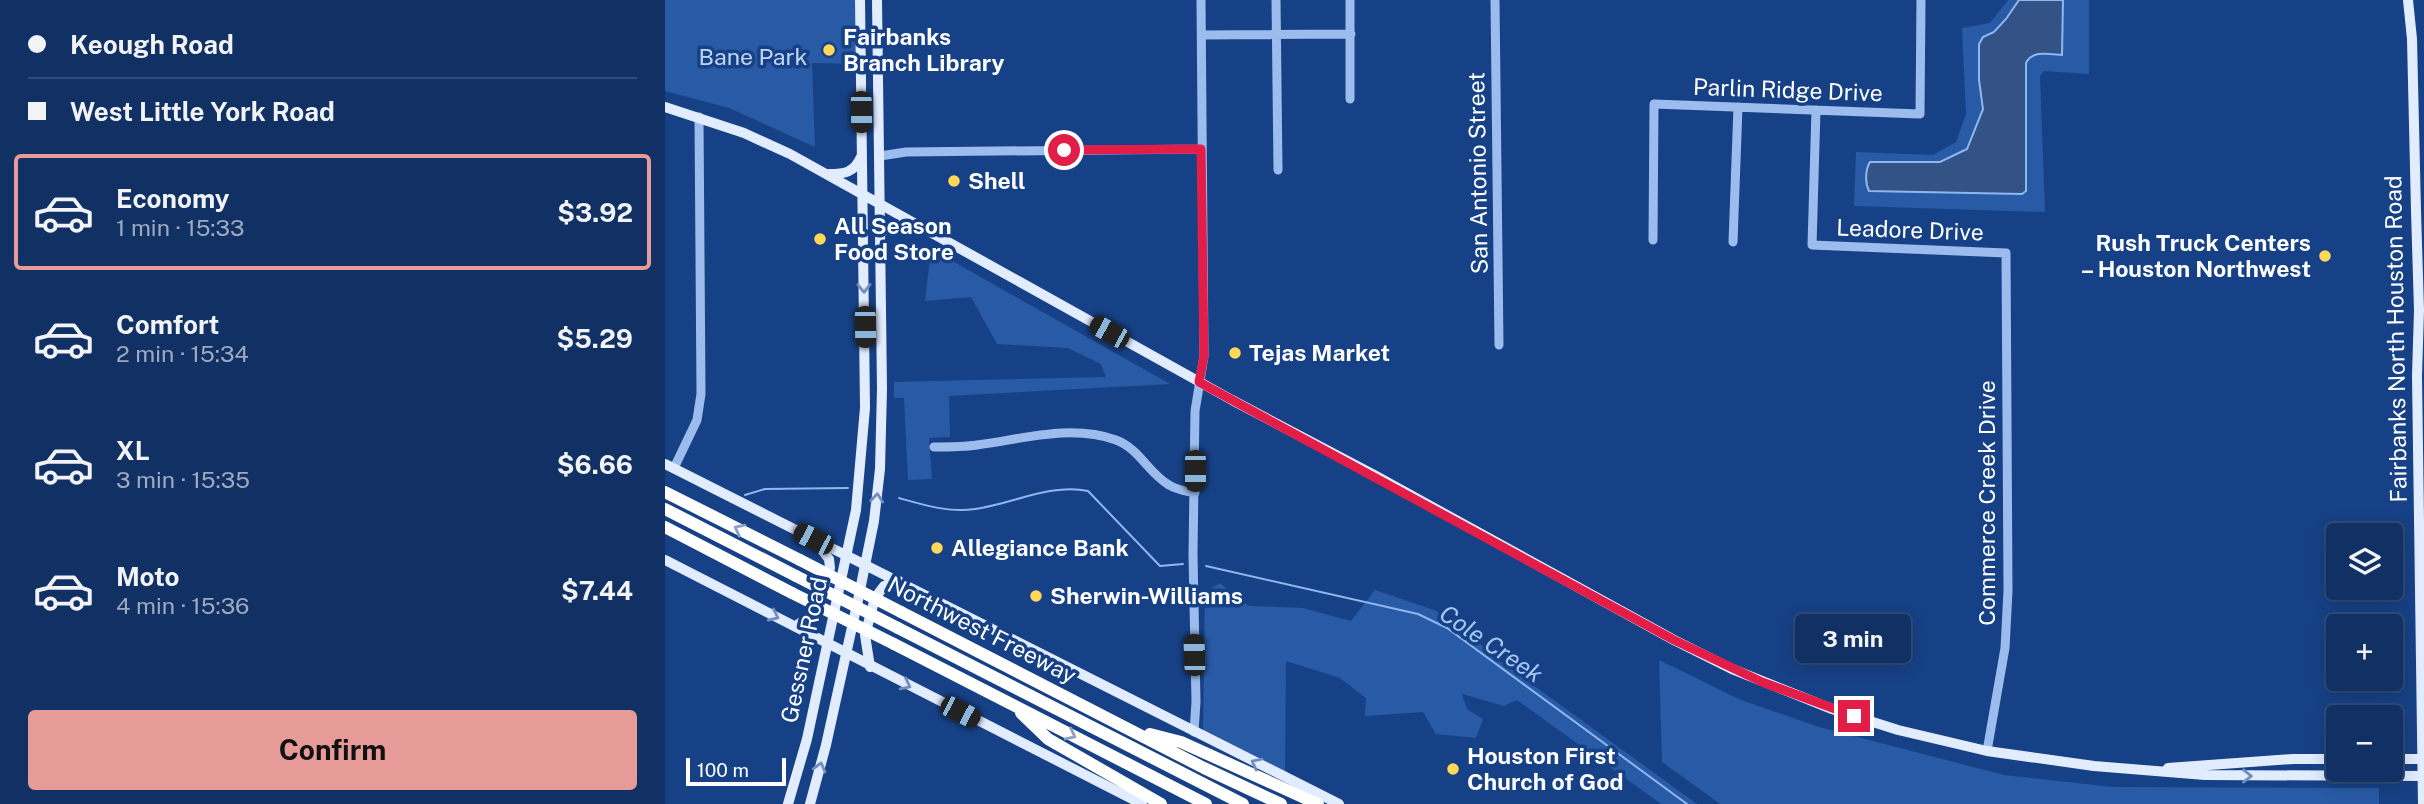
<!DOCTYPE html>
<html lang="en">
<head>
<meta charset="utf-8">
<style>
	body { margin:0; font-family:"Public Sans",sans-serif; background:#1a396a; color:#f1f3f6; height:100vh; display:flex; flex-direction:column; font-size:26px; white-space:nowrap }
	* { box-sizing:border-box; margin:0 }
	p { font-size:23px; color:#9ca9bf }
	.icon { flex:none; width:38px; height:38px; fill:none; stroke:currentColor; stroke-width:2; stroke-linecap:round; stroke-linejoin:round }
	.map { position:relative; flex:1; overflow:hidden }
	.details { display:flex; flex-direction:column; background:#113164; width:665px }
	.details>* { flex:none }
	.hud { display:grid; align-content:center; height:154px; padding:0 28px; background:#113164 }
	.fabs { position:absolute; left:1661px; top:523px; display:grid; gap:14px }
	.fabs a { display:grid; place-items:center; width:77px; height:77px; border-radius:7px; background:#113164; box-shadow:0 4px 18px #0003,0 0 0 2px #304c78; font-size:35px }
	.scale { position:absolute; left:21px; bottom:18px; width:100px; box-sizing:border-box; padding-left:7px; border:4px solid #fff; border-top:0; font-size:19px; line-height:24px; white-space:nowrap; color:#fff; -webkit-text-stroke:5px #174186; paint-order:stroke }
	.end { position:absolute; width:32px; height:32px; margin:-16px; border:9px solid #e11d48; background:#fff; box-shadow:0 0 0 4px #fff }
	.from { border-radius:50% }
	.bubble { position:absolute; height:49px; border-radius:7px; background:#113164; box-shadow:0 4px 18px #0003,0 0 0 2px #304c78; font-size:23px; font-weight:700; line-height:49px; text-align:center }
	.car { position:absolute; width:21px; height:42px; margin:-21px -10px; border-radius:9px; box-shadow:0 0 5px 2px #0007; background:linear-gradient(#222 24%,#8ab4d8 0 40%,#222 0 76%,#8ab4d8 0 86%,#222 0) }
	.hud b { display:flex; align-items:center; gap:24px; height:66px; font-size:26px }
	.hud b+b { border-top:2px solid #304c78 }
	.hud i { width:18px; height:18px; background:#f1f3f6 }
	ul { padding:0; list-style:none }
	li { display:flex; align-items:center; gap:21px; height:116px; margin:0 14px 10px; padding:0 14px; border:4px solid transparent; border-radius:7px }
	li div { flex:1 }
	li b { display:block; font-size:26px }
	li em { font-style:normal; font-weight:700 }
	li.active { border-color:#e69b98 }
	li>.icon { width:63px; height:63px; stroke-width:1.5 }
	.button { display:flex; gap:14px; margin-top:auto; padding:14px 28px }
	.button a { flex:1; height:80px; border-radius:7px; background:#e69b98; color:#111; font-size:28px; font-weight:700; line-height:80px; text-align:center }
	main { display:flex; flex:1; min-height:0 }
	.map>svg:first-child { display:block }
	.green { fill:#295aa5 }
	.water { fill:#335386; stroke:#8eb7f0; stroke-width:2 }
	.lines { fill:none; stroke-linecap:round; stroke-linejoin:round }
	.stream { stroke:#8eb7f0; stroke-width:2 }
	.minor { stroke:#9cbced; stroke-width:9 }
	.major { stroke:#e2ecff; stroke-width:10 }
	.highway { stroke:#fff; stroke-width:12 }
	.highway-bridge { stroke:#fff; stroke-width:12 }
	.oneway { stroke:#728ebc }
	.oneway2 { stroke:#8ba0c2 }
	.route { stroke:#e11d48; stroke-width:9 }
	.poi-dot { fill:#ffd858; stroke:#174186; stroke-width:2.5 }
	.labels { text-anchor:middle; stroke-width:7; stroke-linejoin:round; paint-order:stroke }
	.poi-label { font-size:23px; font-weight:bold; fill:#fff; stroke:#174186; text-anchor:start }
	.park-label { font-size:23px; fill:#c2d8fa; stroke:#174186 }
	.street-label { font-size:23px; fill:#fff; stroke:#174186 }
	.water-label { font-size:24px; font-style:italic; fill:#a7c7f5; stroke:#174186 }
</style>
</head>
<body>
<main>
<section class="details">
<div class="hud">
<b><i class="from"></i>Keough Road</b>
<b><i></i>West Little York Road</b>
</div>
<ul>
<li class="active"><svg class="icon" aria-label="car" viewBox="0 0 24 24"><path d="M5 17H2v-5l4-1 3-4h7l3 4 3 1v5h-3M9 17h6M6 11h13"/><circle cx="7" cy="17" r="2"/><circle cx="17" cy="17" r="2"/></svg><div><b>Economy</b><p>1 min · 15:33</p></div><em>$3.92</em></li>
<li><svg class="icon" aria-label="car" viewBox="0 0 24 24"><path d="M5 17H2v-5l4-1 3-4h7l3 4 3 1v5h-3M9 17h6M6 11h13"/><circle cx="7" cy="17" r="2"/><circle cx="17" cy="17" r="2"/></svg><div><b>Comfort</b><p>2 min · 15:34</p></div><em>$5.29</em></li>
<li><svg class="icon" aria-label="car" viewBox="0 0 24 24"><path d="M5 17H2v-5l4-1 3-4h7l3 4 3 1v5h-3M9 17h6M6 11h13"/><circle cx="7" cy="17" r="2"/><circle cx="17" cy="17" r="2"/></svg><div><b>XL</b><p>3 min · 15:35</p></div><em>$6.66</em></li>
<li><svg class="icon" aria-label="car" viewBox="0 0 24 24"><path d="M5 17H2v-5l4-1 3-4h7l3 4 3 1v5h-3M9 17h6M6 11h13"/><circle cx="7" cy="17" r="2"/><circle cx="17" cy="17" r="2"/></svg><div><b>Moto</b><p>4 min · 15:36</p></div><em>$7.44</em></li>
</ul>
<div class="button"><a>Confirm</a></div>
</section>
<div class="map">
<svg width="1759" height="804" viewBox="0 0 1759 804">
	<rect width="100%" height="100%" fill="#174186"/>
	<path class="green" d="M0,0h190l1,64 -44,-1 3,84 -86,-39 -64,-17z
		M1343,0h81v74l-45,-3 -4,5 5,136 -191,-6 2,-54 77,3 23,-13 10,-28 -4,-86 28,-5z
		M266,249l239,135 -221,12 1,41 -21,1 3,41 -24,1 -4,-82h-10v-16l212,-5 -5,-13 -33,-16 -71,-4 -26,-47 -46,4z
		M555,583l29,23 54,2 48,13 24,-31 62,21 8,12 48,29 4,7 200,145h-36l-144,-104 -13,6 -42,-12 5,15 16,10 -7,19 -40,-4 -13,-22 -58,4 1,-18 -26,-20 -54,-17 -1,113 -82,-41 2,-141z
		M994,660l82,40 78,27 185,48 109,12 266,1v16h-659l-58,-42z"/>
	<path class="water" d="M1354,0h44l-1,55c-13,-1 -30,-5 -36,8v128l-4,3 -153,-3c-4,-8 -4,-21 1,-29h70l27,-13 16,-40 -4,-29v-36l4,-7 11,-5 12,-13z"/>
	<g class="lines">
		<path class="stream" d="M80,495l20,-6 83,-1
			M234,498c25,7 50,15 76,11 37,-5 76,-26 113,-18l72,75 23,-2
			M541,566l212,48 29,14 240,176"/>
		<path class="minor" d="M611,0l2,170
			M685,0v99
			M830,0l4,345
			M537,35l149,-1
			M1151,110l-4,135 194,8 2,338 -3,57 -18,103
			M215,156l26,-4 295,-3
			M988,240l1,-136 266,10 1,-114
			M1068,242l5,-135
			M269,447c15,0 29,0 43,-2 46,-6 94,-21 139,-5 24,9 32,33 53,45 8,5 17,6 26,8
			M9,468l23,-48 4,-26 -2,-277
			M529,732l2,-30 -3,-147 2,-144 9,-55 -3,-356"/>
		<path class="major" d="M1743,0l4,39 4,172 3,99 -2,66 6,428
			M0,107l79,26 46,21 442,246 144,76 298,164 58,29 100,40 66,21 89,21 107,15 111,9 219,1
			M164,174c15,0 25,-1 32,-17
			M216,233l8,-6 22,-5
			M0,464l674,340
			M0,560l477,244
			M131,626l20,-15 14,-43 -1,-9 -12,-15
			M205,667l-5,-32 10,-37 9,-12 15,-5
			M1726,759h33
			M1503,768l125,-9h45
			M123,804l19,-65 49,-229 9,-102 -5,-408
			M145,804l16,-59 32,-145 16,-79 6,-52 2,-80 -5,-389"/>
		<path class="highway" d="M0,492l135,68
			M0,509l131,67
			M0,527l127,66
			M236,612l303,156 77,36
			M233,628l345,176
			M229,644l312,160
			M356,713l27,26 113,65
			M485,734l31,8 137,62"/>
		<path class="highway-bridge" d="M135,560l101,52
			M131,576l102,52
			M127,593l102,51"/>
	</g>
	<defs><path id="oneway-chevron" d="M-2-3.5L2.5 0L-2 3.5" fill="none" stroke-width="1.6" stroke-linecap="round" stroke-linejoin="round" transform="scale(1.75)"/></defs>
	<g class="oneway">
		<use href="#oneway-chevron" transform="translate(199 288) rotate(89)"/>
		<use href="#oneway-chevron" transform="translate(212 498) rotate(-84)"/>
		<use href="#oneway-chevron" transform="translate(109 616) rotate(25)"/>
		<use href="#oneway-chevron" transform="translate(241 685) rotate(27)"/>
		<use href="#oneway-chevron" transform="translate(591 763) rotate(-153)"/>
		<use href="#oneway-chevron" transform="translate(155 767) rotate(-75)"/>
		<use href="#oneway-chevron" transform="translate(1582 776) rotate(1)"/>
	</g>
	<g class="oneway2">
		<use href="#oneway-chevron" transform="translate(74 529) rotate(-153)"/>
		<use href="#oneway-chevron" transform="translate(406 735) rotate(27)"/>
	</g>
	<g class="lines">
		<path class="route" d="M399,150l137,-1 3,207 -5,26 475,258 88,42 92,34"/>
	</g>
	<g class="poi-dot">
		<circle cx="164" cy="50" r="7"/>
		<circle cx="289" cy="181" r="7"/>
		<circle cx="155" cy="239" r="7"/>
		<circle cx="1660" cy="256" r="7"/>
		<circle cx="570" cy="353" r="7"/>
		<circle cx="272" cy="548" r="7"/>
		<circle cx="371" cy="596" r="7"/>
		<circle cx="788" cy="769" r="7"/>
	</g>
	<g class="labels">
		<g class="poi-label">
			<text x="178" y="45">Fairbanks<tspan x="178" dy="26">Branch Library</tspan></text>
			<text x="303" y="189">Shell</text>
			<text x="169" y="234">All Season<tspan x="169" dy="26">Food Store</tspan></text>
			<text x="1646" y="251" text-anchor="end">Rush Truck Centers<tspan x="1646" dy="26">– Houston Northwest</tspan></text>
			<text x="584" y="361">Tejas Market</text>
			<text x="286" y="556">Allegiance Bank</text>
			<text x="385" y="604">Sherwin-Williams</text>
			<text x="802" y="764">Houston First<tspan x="802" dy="26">Church of God</tspan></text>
		</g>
		<g class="park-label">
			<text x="88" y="65">Bane Park</text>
		</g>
		<g class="street-label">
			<text transform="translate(1123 90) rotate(2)" y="8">Parlin Ridge Drive</text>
			<text transform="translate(813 173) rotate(-91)" y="8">San Antonio Street</text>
			<text transform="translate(1245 230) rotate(2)" y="8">Leadore Drive</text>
			<text transform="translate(1731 339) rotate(-91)" y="8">Fairbanks North Houston Road</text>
			<text transform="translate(1322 503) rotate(-90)" y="8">Commerce Creek Drive</text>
			<text transform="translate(317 630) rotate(27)" y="8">Northwest Freeway</text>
			<text transform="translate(139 650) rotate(-78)" y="8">Gessner Road</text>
		</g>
		<g class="water-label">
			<text transform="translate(826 644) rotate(34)" y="8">Cole Creek</text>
		</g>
	</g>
</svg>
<div class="fabs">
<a><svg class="icon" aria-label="layers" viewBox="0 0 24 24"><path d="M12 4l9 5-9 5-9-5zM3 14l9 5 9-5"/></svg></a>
<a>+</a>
<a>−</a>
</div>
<div class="scale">100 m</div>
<i class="end from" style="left:399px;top:150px"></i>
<i class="end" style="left:1189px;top:716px"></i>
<div class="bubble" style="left:1130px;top:614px;width:116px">3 min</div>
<i class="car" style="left:196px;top:112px;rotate:179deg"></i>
<i class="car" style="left:200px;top:327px;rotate:179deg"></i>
<i class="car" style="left:444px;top:332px;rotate:299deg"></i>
<i class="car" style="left:530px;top:471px;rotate:180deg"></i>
<i class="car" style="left:148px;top:539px;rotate:297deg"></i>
<i class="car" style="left:529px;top:655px;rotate:358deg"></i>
<i class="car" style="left:295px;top:712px;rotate:117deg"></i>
</div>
</main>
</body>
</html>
